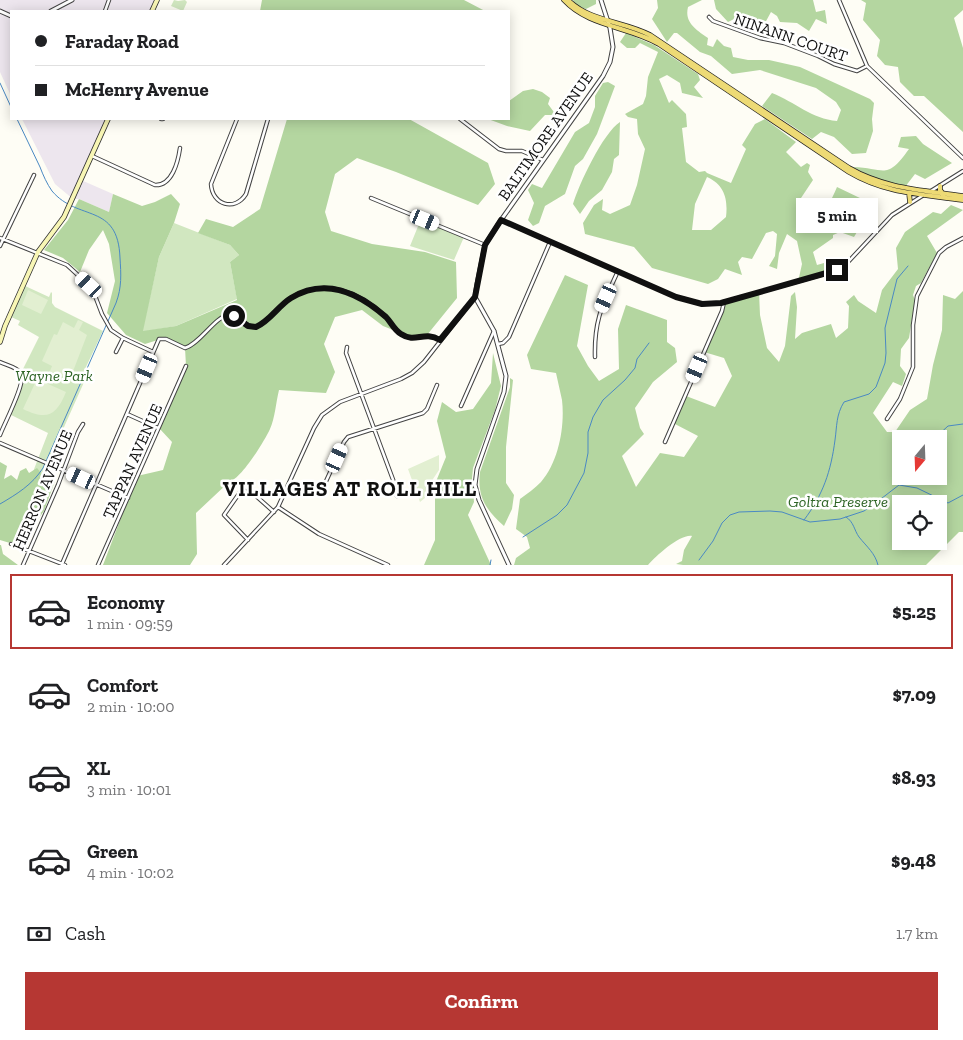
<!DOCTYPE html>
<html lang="en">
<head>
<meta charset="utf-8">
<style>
	body { margin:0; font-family:"Zilla Slab",serif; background:#f6f6f6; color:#202124; height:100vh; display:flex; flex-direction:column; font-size:19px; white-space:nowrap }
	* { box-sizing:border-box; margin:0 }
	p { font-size:16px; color:#757577 }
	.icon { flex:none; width:28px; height:28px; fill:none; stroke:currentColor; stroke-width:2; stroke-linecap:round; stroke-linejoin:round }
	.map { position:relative; height:565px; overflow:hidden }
	.panel { display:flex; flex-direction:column; background:#fff; flex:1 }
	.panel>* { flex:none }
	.banner { position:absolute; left:10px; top:10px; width:500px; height:110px; border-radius:0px; box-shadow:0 2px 12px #0003; display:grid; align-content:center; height:110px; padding:0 25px; background:#fff }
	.needle { width:32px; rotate:199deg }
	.buttons { position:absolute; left:892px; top:430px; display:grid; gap:10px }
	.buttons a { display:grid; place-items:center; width:55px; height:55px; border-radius:0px; background:#fff; box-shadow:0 2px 12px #0003; font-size:25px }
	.end { position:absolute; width:22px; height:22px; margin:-11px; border:6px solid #101010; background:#fff; box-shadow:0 0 0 2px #fff }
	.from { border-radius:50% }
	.bubble { position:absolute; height:35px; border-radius:0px; background:#fff; box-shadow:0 2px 12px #0003; font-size:16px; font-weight:700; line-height:35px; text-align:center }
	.car { position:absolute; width:15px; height:30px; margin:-15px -8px; border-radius:6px; box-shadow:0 0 4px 1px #0007; background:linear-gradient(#fff 24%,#345 0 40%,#fff 0 76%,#345 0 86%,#fff 0) }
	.banner b { display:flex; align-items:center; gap:18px; height:48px; font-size:19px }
	.banner b+b { border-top:1px solid #e0e0e0 }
	.banner i { width:12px; height:12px; background:#202124 }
	ul { padding:9px 0 0; list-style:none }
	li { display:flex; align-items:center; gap:15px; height:75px; margin:0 10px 8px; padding:0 15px; border:2px solid transparent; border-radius:0px }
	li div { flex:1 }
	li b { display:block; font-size:19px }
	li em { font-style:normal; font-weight:700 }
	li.current { border-color:#b63733 }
	li>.icon { width:45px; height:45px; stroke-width:1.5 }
	.pay { display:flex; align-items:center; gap:12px; height:55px; padding:0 25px; font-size:19px }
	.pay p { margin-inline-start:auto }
	.button { display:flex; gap:10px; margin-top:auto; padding:10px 25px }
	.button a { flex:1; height:58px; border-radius:0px; background:#b63733; color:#fff; font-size:20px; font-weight:700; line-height:58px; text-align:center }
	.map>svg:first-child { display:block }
	.industrial { fill:#ede6ee }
	.green { fill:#d1e7c0 }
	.forest { fill:#b4d6a0; fill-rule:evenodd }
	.pitch { fill:#e2efd1 }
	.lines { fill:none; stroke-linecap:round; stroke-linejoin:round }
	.stream { stroke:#4a89c3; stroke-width:1 }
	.minor-casing { stroke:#434343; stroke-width:4.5 }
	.tertiary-casing { stroke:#434343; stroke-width:5 }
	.secondary-casing { stroke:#323232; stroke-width:5.5 }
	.primary-casing { stroke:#212121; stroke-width:5.5 }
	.minor { stroke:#fff; stroke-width:2.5 }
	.tertiary { stroke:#fff; stroke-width:3 }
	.secondary { stroke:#f8f6b5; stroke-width:4 }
	.primary { stroke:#edda75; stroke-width:4 }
	.route { stroke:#101010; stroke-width:6 }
	.labels { text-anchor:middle; stroke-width:5; stroke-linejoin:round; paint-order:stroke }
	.street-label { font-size:16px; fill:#101010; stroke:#fff }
	.park-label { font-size:16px; font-style:italic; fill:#2d6425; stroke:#fff }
	.district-label { font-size:21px; font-weight:bold; letter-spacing:1px; fill:#101010; stroke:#fff }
</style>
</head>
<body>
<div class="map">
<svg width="963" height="565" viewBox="0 0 963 565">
	<rect width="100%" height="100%" fill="#fefdf5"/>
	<path class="industrial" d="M0,0h157l-5,11h-141v85l-11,-24z
		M22,119h86l-27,61 32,14 -4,18 -30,-13h-6l-18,-15z"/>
	<path class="green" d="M174,0l4,1 7,-1 2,2 -4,9 -12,-5z
		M421,219l43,18 -10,23 -44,-14z
		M174,223l56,22 9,10 -9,7 7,37 -61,27 -34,6 17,-75z
		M23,285l26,12 2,-5 1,1v10l3,4 48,24 -18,38 4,2 -49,110 -9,-4 17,-44 -39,-19 13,-35 -1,-6 18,-36 -21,-12 2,-4 -11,-5z"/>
	<path class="forest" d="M262,0h202l21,11h-225z
		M573,0h23v4l-10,5 -11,-4z
		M657,0h45l-14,7c-4,16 9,23 20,31l-1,7 6,2 4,-8 7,7 7,2 2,9 15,3h21l31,7 70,32 4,4 -2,16 1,12 -7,22 -14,1 -18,-17 -13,-5 -9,7 -50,-33 10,-13c23,9 40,26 65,28l4,-11 -5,-8 -20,-14 -56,-18 -28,4 -21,-18 -11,-4 -23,-19h-3l-7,9 -15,-23 6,-11z
		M714,0h99l3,12 9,-2 2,14 -11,-5 -7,12 -12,-8 -17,-1 -3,-6 -6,-4 -13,24 -5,-15 -19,-2 -6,3 -12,-13z
		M861,0h102v10l-9,8 9,30v84l-39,-36h-10l-14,-14 -2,-15 -13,-2 -8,-9 3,-16 -17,-20 3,-17z
		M626,33l28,12 44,29 2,6 -6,7 9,11 -21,-5 -2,-10 -13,-8 -8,4 10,24 3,-3 14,14 1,13 -5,1 4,34 13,10 6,-1 2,2 24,10 15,-34 -4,-4 13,-21 10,-5 31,23 -10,10 15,15 6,-4 3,2 -2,7 5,8 -16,24c10,8 10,15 18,25 7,-14 16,-27 22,-42l25,12 4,6 -4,5 4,7 -12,20 -14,-5 -7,3v3l-20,14 4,13 7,-2 6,5 2,4 -34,10 4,-18 -5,-23 -10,-7 -8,19 -2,16 -8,-3 6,-10 2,-22 -4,-3 -7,2 -14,26 -10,-2 -4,5 4,13 -17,-6 -7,10 -10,5 -56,-16 -18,-21 -49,-13 -2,-11 11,-18 9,-6 -1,11 8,4 20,-9 7,-20 8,-36 -7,-15 -1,-15 -9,-2 -3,-3 18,-10 3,-8 2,-19 10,-25 -18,-9 -5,5h-8l-7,-6zM707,177c18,8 21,23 19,40l-15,13h-19l3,-26z
		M608,82l7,4 -18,48 -14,25 -8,7 -10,28 -20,12 -6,17 -6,3 -5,-6 6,-17 -6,-13 4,-6 10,4 33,-56 14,-9 6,-16v-11l8,-13z
		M533,89l9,3 8,6 -2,6 8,11h-11l-15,16 -23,-5 -19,-7h21v-18l14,-10z
		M287,119h122l79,44 7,21 -17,21 -82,-33 -39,-14 -22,16 -10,38 6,19 41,13 53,8 31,10 1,36 -30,37 -14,3 -30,-12 -21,-16 -27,7 -11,27 11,28 -9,21 -47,-3c-3,12 -4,28 -9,39 -6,13 -29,50 -41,53l-33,31 1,41 -7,11h-87l34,-89 26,-6 9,-28 -13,-14 27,-62 -1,-18 -24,-9 -16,5 -19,-9 -19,-22 8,-32 -6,-37 -6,-14 -14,20 -9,22 -17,-14 -19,-8 24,-30 11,-21 30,13 4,-18 29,12 13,-4 16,-8 9,10 -6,19 -15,34 -16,74 33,-5 61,-26 -7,-38 9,-7 -9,-10 -32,-12 8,-14 27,8 27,-18z
		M620,122l-1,33 -5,4 -2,13 -10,18 -13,11 -9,13 -7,-10c6,-20 30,-71 47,-82z
		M916,136l7,8 29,19 -27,16 -10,-5 -10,13 -23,-5 -29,-15c33,1 33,14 56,-18l-11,-2 3,-10z
		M951,205l12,5 -36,26 10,17 -16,30 -5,3 -3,9 2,5 -6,38 -8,11 -1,17 6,8 -4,12 -9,-4 -20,31 14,19h8l15,-22 17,-11 6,-34 9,-35 1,-35 12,4 8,-8v241h-4l-33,33h-243l-7,-1 6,-3 2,-11 8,-14c-12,-2 -36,20 -44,29h-134l2,-7 14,-10 -3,-11 -11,-8 4,-30c7,-5 15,-11 21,-17 18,-21 24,-56 21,-82 -2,-9 -4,-18 -6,-27l-25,-4 -4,-14 38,-80 23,10 -11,61 11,20 11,15 20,-12 -1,-40 8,-24 41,15v22l8,6 2,14 -24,20 -18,26 5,20 4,6 -22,22 14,31 24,-34 24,4 14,-21 -25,-13 13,-27 29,11 17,-31 -8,-18 -20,-6 20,-50 35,-10 1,23 7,33 12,14 6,-16 6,-50 4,-4 2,15 -2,32 7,-6 29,-9 5,14 12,-10 1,-22 -3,-4 8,-7 4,6 18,12 6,-23 16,-21 -2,-21 9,-16 28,-20 8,2zM901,439h38v37h-38zM901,504h38v37h-38z
		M493,353l8,33 -6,24 -22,58 -1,10 2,24 -6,13 23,50h-67l11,-25v-56l11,-27 -9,-36 5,-19 14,10 17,-3 18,-26z
		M510,378l3,2 -7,67v36l8,12 -2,14 -8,17c-18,-16 -27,-29 -24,-54l30,-85z
		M0,462l7,4 -3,13 7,-4 6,5 3,-9 6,-3 3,5 8,-5 5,6 5,-1 8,4v4l-11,30 -16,22 -5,14 -23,-7z
		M0,545h1l2,9 15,11h-18z"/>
	<path class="pitch" d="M28,290l20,10 -7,14 -19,-9z
		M78,320l5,2 -4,8 8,5 -17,44 -20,-8 2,-5 -10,-5 12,-27 3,1 6,-13 11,6z
		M37,379l29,13c-10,25 -20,28 -43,17z
		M439,455v15l-6,9 -2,14 -11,9 -12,-33z"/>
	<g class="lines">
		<path class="stream" d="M0,83l11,24
			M934,439l14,-13 15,-2
			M899,485l18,3 31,15 15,-8
			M0,504c17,-10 32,-19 43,-36l73,-165c6,-16 5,-29 4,-45 -2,-56 -42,-36 -68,-67 -5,-7 -9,-16 -12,-24 -8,-16 -15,-32 -23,-48
			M846,517c8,5 8,13 13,20 8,10 16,16 19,28
			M804,520c19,-25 27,-49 31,-80 2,-14 1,-25 9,-38l25,-8 7,-7 9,-24 1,-10 -1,-25 12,-49 11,-13
			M523,537l34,-22 10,-10 17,-32 4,-20v-21l5,-15 10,-17 22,-20 10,-12 2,-9 12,-16
			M699,560l14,-19 9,-18 8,-8 9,-3 31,-1 12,1 28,10 30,-3 24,-8 9,-6 26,-20 6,-9
			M490,565l1,-5"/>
		<g class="minor-casing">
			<path id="minor" d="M839,0l28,66 96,92
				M105,11l4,-11
				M709,17l4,4 47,17 24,5 34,13 16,8 23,7 10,-5
				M161,119h2
				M237,119l-26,65c1,21 24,28 35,10l22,-75
				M460,119l39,30 7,2h16l21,9
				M92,156l63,29c17,1 23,-23 25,-37
				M931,191l32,-20
				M371,198l114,47
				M501,220l175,77 26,7 19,-1 114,-32 14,-10 43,-46 30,-19
				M0,238l67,27 25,23 10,26 9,16 12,8 30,14
				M0,246l34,-71
				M498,344l5,-1 6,-6 41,-95
				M347,347l-1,6 49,132 2,11
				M116,352l7,-14
				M595,357c-1,-38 8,-53 23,-86
				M0,362c6,3 17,5 21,11 6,8 -17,51 -21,62
				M461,406l33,-75
				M127,414l31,14
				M887,419l13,-20 13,-32v-42l4,-29 22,-43 7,-6 17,-9
				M665,442l57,-131 2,-9
				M0,443l128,55
				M322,490l22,-48 4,-5 75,-24 4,-4 10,-24
				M278,507l41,27 69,31
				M248,540l-24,-25 19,-27 3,-1 28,25
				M11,544l54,21
				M62,564l97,-225h7l19,9c16,-5 30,-32 44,-33 11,-1 16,13 27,12 14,-6 22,-21 35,-29 34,-21 68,-6 95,19 5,5 8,13 15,17 15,10 22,-4 40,6
				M23,565l35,-80 20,-53 5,-8
				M98,565l88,-199
				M224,565l54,-58 36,-79 8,-13 18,-13 61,-23 11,-6 12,-11 51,-65"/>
		</g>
		<g class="tertiary-casing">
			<path id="tertiary" d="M0,11l11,5
				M51,11l21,-11
				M509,565l-30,-65 -4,-15 2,-16 27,-77 2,-16 -12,-45 -19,-34 2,-13 8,-39 16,-25 102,-144 7,-14 3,-15 -3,-19 -9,-28"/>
		</g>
		<g class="secondary-casing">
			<path id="secondary" d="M152,11l5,-11
				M0,342l5,-16 33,-74 26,-35 44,-98"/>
		</g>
		<g class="primary-casing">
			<path id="primary" d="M564,0c25,27 64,26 95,44l190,128c37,22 73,22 114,28
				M568,0c22,22 56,21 82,35l199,133c36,21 74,22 114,28
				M940,186v4l3,4
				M909,193l1,9"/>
		</g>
		<use href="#minor" class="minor"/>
		<use href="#tertiary" class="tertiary"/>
		<use href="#secondary" class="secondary"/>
		<use href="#primary" class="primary"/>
	</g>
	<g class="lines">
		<path class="route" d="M234,316l14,10 8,1c14,-6 22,-21 35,-29 34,-21 68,-5 95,19 5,5 8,13 15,17 15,10 22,-4 39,6l35,-43 10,-52 16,-25 175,77 26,7 19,-1 116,-33"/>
	</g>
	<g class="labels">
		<g class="street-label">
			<text transform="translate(791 37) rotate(19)" y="6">NINANN COURT</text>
			<text transform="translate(545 136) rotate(-55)" y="6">BALTIMORE AVENUE</text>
			<text transform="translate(132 461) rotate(-66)" y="6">TAPPAN AVENUE</text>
			<text transform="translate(42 490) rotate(-67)" y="6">HERRON AVENUE</text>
		</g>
		<g class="park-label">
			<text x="54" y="381">Wayne Park</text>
			<text x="838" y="507">Goltra Preserve</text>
		</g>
		<g class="district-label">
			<text x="350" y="496">VILLAGES AT ROLL HILL</text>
		</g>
	</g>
</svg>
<div class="buttons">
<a><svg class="needle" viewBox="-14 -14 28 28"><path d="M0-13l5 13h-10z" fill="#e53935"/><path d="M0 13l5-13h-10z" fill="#757577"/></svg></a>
<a><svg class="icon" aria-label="locate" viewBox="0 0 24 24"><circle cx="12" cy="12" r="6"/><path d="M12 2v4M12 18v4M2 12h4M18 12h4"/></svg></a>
</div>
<i class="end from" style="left:234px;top:316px"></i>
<i class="end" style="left:837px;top:270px"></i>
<div class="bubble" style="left:796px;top:198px;width:82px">5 min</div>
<i class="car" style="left:425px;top:220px;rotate:112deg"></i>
<i class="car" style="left:89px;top:285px;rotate:313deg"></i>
<i class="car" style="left:606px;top:298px;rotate:204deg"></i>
<i class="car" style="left:147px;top:368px;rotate:203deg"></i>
<i class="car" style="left:697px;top:368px;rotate:203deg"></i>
<i class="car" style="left:337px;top:458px;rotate:24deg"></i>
<i class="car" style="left:81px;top:478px;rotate:295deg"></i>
<div class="banner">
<b><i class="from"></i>Faraday Road</b>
<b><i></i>McHenry Avenue</b>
</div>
</div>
<section class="panel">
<ul>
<li class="current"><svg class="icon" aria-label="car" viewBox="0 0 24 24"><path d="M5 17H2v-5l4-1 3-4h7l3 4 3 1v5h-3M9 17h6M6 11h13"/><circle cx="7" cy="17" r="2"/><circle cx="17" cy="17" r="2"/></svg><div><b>Economy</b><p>1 min · 09:59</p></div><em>$5.25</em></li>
<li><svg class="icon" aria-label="car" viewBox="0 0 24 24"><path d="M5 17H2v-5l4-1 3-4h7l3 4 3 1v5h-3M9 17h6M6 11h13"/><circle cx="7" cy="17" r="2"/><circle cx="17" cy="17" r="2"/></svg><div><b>Comfort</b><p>2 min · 10:00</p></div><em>$7.09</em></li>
<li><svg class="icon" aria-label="car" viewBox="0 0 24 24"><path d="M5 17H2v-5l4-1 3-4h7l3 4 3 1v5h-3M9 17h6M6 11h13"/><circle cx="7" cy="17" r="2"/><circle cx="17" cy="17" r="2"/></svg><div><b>XL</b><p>3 min · 10:01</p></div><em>$8.93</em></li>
<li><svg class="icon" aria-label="car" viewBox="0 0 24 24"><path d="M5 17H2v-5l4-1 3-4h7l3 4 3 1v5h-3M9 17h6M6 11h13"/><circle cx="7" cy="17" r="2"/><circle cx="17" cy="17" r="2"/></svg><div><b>Green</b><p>4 min · 10:02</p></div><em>$9.48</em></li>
</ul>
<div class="pay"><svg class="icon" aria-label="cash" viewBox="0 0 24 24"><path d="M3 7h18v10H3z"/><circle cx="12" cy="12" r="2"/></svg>Cash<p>1.7 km</p></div>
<div class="button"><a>Confirm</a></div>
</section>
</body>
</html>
